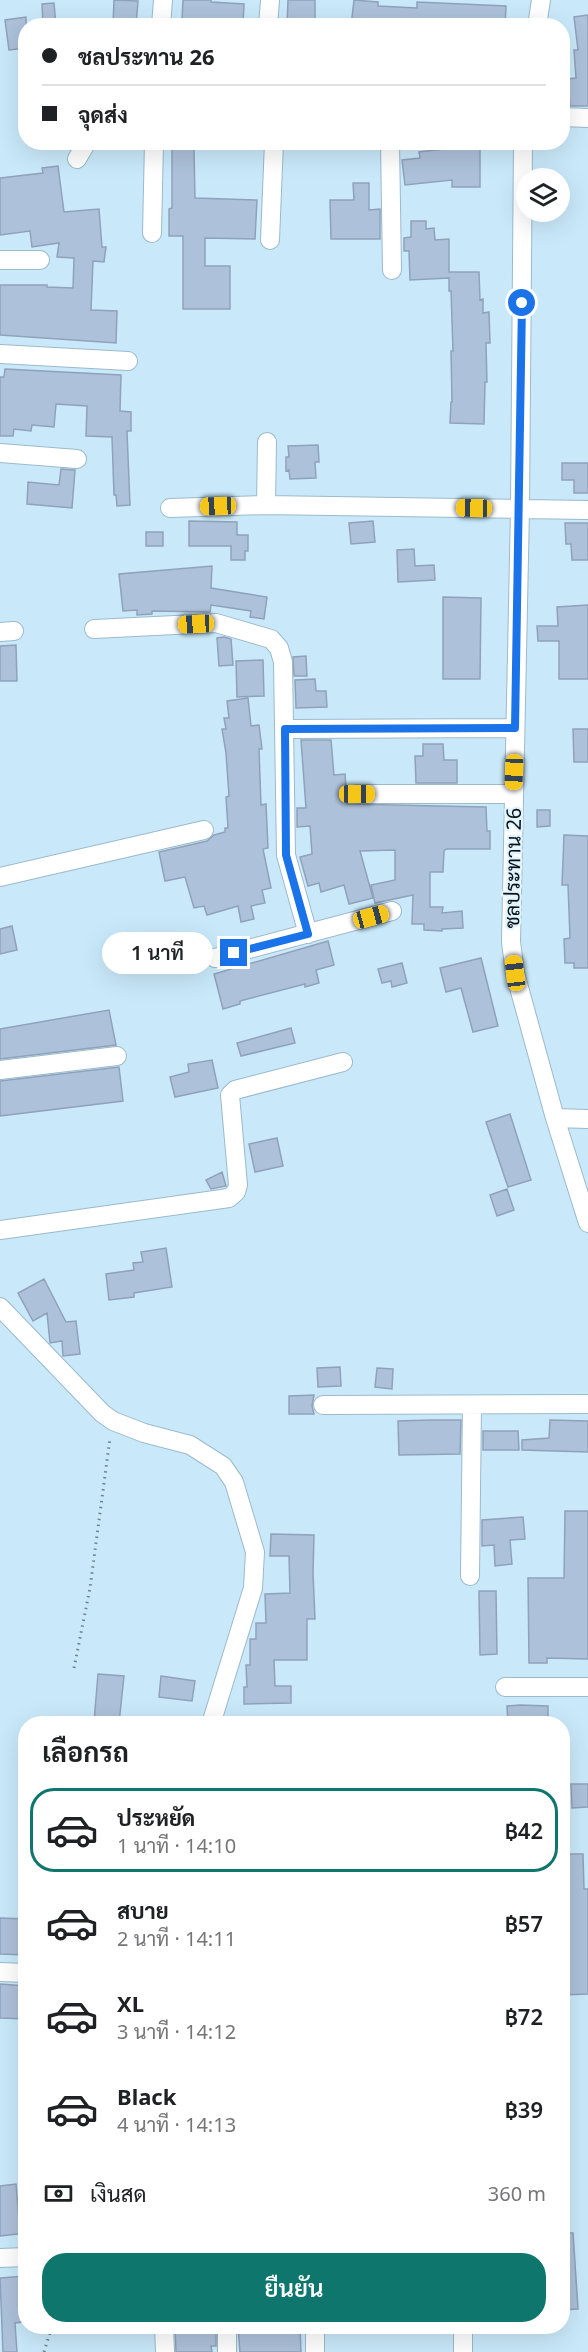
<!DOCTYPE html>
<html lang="th">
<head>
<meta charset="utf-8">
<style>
	body { margin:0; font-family:"Noto Sans",Sarabun,sans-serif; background:#f6f6f6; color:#202124; height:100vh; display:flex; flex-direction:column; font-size:22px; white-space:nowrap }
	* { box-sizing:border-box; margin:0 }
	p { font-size:20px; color:#757577 }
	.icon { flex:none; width:33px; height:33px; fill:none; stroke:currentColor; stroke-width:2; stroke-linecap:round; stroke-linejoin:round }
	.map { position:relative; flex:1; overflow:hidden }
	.sheet { position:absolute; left:18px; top:1716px; width:552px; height:618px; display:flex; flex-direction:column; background:#fff; border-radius:24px; box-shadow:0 6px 24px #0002 }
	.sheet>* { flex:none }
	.top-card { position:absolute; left:18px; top:18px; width:552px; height:132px; border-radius:24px; box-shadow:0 6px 24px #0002; display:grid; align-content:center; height:132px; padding:0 24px; background:#fff }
	.fabs { position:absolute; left:516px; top:168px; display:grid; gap:12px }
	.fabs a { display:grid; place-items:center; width:54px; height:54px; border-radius:50%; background:#fff; box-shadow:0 6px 24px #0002; font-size:30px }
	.end { position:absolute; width:27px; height:27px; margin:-14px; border:8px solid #1a73e8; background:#fff; box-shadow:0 0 0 3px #fff }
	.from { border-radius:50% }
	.bubble { position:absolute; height:42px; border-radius:21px; background:#fff; box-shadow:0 6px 24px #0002; font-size:20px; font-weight:600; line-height:42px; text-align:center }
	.car { position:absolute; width:18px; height:36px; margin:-18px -9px; border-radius:8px; box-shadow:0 0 4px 2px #0007; background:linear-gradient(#f5c518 24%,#345 0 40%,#f5c518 0 76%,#345 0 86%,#f5c518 0) }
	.top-card b { display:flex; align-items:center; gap:21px; height:57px; font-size:22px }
	.top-card b+b { border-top:2px solid #e0e0e0 }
	.top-card i { width:15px; height:15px; background:#202124 }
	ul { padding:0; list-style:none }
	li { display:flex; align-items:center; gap:18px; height:84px; margin:0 12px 9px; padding:0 12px; border:3px solid transparent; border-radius:24px }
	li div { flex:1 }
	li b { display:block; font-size:22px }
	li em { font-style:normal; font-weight:600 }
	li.current { border-color:#0f766e }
	li>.icon { width:54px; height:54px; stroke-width:1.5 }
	h2 { padding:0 24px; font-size:27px; line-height:72px }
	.pay { display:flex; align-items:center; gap:15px; height:66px; padding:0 24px; font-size:22px }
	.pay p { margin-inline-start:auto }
	.button { display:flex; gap:12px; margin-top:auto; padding:12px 24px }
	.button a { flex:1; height:69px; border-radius:24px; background:#0f766e; color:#fff; font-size:24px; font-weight:600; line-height:69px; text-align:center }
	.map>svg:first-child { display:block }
	.building { fill:#adc1da; stroke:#8fa2ba; stroke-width:1.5 }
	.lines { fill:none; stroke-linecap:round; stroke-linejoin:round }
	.minor-casing { stroke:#9bbacb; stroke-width:20 }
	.path { stroke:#6e8590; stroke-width:3; stroke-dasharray:1.5 4.5; stroke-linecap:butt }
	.minor { stroke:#fff; stroke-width:18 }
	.route { stroke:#1a73e8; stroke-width:8 }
	.labels { text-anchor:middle; stroke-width:4.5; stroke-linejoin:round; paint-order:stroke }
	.street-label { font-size:20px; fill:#051016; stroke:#e1f4fe }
</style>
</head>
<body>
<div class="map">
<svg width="588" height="2352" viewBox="0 0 588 2352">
	<rect width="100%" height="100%" fill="#c9e9fa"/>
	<path class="building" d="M114,0l24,1 -2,25 -23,-2z
		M183,0h28v2l33,2 -1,20 -53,2 1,-5 -9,-1z
		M288,0h27v26h-28z
		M354,0l24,2v4l39,2v-6l89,4 -1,20h-154z
		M54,3l2,23h-13l-1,-22z
		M588,15v91h-18l-2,-27 8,-1 -2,-28h4l-4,-33z
		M26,17v31l-17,2 -4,-30z
		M452,146l28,1v40h-28v-7l-47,5 -3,-25 18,-2 -1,-6 33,-4z
		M172,149h22l1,49 62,2 -2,39 -50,-1v28h25v43h-47v-73h-14v-27l3,-1z
		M58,166l6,46 35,-3 3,38h4l-2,15 -11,-1 -2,49 26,1 -1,32 -116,-8v-50h47v2l26,1 1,-30 -17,-1 2,-14 -27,4 -2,-16 -30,4v-57l43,-5 -1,-5z
		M353,183h16v27l11,-1v30h-49l-1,-39h24z
		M411,221h15v8l8,-1 1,12 14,-1v33h30l1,28 3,-1v14l6,-1 1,31h-4l1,39h-2l-1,42 -34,-1 1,-21h1l-1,-51h2l-2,-60h-2v-13l-39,2 -1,-29h-5v-13l7,-1z
		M5,369l116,6 -1,36 11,1v19h-4l3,74 -13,1 -1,-11h-2l-2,-58 -26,-1 1,-30 -31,-2 -2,23 -22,-2 -1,6 -17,-2 -1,7h-13v-59h4z
		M318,445l1,17h-4l1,16 -26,1 -1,-9 -3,1v-14h3l-1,-11z
		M562,463h26v30h-14v-13h-12z
		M61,469l14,1 -3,38 -45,-4 1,-22 31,3z
		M189,521l48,1v13h11v16h-3v9h-14v-14h-42z
		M373,521l2,21 -24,2 -2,-21z
		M565,523h23v37h-16l-1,-16h-5z
		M146,532h17v14h-17z
		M414,549l1,17 19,-1 1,15 -37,2 -1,-32z
		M212,566l-1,22 56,9 -3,22 -14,-2 1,-6 -40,-6 -1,7 -58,-1v3l-15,1v-5l-14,1 -4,-37z
		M443,597l38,1 -1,81h-37z
		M588,605v74h-29v-38h-21l-1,-15h21l-1,-19z
		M224,637l7,2 2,26 -14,1 -2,-28z
		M16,645l1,36h-17v-35z
		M306,656l1,20h-13l-1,-19z
		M263,660l1,36 -27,1 -1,-36z
		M315,679l1,12h10l1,16 -31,1 -1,-28z
		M248,698l3,28 8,-1 3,24h-3l2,56 5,-1 2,44 -5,1 8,39 -9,2 3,13 -14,3 3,13 -13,3 -3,-16 -31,9 -3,-9 -10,2 -9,-31 -20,4 -6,-29 48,-11 7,-6 11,-3v-4h3l-2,-31 3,-1 -3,-43 -4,-24h4l-2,-11h5l-2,-17z
		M573,729h15v33h-14z
		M301,740h30l3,35 11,-1 2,30 139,3 1,24h3v18h-44l-2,2 -1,21h-13v35h13l-1,6 20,-2 1,17 -21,1v2l-18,-1v-6h-12l1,-29 -38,8 -4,-18 24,-5v-30l-35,1 13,47 -24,6 -5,-19 -23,7 -2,-9 -11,3 -8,-29 12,-3 -2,-28 -13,1v-19h9z
		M423,744h20l1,16h13v23h-41l-1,-27h8z
		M537,810h13v16l-13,1z
		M564,835l24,1v132h-14v-5h-9l-1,-24 6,-1 -2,-53h-6z
		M12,926l5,24 -17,4v-25z
		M328,941l6,24 -18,5 3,13 -14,4v-3l-65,17v3l-17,5 -9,-35z
		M481,958l17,68 -25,6 -12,-44 -15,4 -6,-24z
		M402,963l5,20 -15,4 -1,-6 -9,2 -4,-14z
		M109,1010l7,35 -116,14v-30z
		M291,1028l4,15 -54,13 -4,-13z
		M212,1060l6,28 -43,9 -5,-20 19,-5 -1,-8z
		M119,1067l4,34 -123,15v-35z
		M510,1114l21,66 -23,7 -22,-65z
		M277,1138l6,28 -28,6 -6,-28z
		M222,1172l4,14 -15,3 -5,-9z
		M507,1189l7,21 -17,6 -7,-21z
		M166,1248l6,39 -38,6v4l-25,3 -3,-26 28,-4 -1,-7 10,-1 -2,-10z
		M44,1279l22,43 10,-1 4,33 -17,2 -1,-15 -12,2 -3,-30 -14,8 -15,-28z
		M340,1367l1,19 -23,1 -1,-19z
		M377,1368l16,1 -1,20 -17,-2z
		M314,1395l-2,11 2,8h-25v-18z
		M431,1420h30l-1,34 -61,1 -1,-34z
		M550,1420l38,1v31l-66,-2v-10l27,-2z
		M483,1431h35l1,19h-36z
		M565,1511h23v148l-41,-1v5h-18l-1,-85h36z
		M523,1517l2,22 -15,1 2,24 -17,2 -1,-21 -12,1v-26z
		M271,1534l43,1 -1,38 2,46h-8v41h-33l1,26h16v17l-47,1v-17h3l-1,-22h4v-26h6v-16h10l-1,-29 25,-1 -1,-37h-19z
		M479,1591h17l1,63 -17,1z
		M98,1674l26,2 -5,47 -25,-1z
		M161,1676l34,5 -3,20 -33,-4z
		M520,1705l28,1v18h-16v-3l-24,2 -1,-17z
		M571,1784h17v23l-16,1z
		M562,1854h21l1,35h4v105l-26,1v-18l6,-1 1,-40 -1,-29 -6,1z
		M0,1918l26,1v36l-26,-1z
		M0,1984l26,2v33l-26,-1z
		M16,2184l3,36 7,-1v14l-26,3v-50z
		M562,2233h11l5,76 -16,1z
		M26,2276v28l-4,1 1,17 -8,1 2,29h-14l-3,-74z
		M269,2326l31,1 1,25h-61l-2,-25z
		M175,2328h41v18h-5l1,6h-36z"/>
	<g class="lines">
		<g class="minor-casing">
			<path id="minor" d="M161,26l2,-26
				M268,26l2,-26
				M537,26l4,-26
				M562,117l26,1
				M390,142l2,128
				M523,142l-3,367 -9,433 4,31 40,145 33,105
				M77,159l10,-17
				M152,233l2,-91
				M270,240l4,-98
				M0,260h40
				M0,354l128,7
				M0,453l77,6
				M266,505l1,-63
				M170,508l96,-3 322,5
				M94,629l122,-6 55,16 8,9 4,14 3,193 22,79
				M0,632l14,-1
				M285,729l230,-1
				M357,794h157
				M0,877l204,-47
				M215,958l177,-47
				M0,1070l117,-14
				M555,1118l33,1
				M0,1230l229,-32 7,-6 2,-7 -8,-90 5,-5 108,-28
				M0,1307l102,106 11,8 31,12 46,12 33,21 11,16 21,70 -2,36 -42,136
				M323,1405l265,-1
				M470,1576l2,-171
				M505,1687h83
				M0,1972l26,1
				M0,2258l26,-1
				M164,2326l1,26
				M315,2326v26
				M227,2352v-26
				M463,2352v-26"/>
		</g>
		<path class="path" d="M74,1668l16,-80 20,-150
			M44,2352l8,-26"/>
		<use href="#minor" class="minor"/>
	</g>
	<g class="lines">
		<path class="route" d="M234,953l74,-19 -22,-79 -1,-126 230,-1 7,-425"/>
	</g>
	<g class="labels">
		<g class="street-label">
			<text transform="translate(513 868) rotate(-89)" y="7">ชลประทาน 26</text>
		</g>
	</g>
</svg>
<div class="fabs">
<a><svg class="icon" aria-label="layers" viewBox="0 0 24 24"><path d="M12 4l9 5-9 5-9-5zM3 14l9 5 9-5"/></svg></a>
</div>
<i class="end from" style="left:522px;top:303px"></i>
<i class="end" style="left:234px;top:953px"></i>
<div class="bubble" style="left:102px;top:932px;width:111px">1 นาที</div>
<i class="car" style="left:218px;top:506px;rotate:268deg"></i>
<i class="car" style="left:474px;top:508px;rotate:271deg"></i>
<i class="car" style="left:196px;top:624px;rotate:267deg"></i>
<i class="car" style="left:514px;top:772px;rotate:182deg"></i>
<i class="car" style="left:357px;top:794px;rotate:90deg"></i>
<i class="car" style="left:371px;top:917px;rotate:75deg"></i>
<i class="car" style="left:515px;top:973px;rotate:353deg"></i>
<div class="top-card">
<b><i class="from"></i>ชลประทาน 26</b>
<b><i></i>จุดส่ง</b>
</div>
<section class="sheet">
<h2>เลือกรถ</h2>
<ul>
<li class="current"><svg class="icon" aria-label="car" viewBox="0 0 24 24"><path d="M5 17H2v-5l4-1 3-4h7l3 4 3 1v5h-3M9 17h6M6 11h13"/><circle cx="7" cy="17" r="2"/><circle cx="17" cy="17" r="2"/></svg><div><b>ประหยัด</b><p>1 นาที · 14:10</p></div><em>฿42</em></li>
<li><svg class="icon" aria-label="car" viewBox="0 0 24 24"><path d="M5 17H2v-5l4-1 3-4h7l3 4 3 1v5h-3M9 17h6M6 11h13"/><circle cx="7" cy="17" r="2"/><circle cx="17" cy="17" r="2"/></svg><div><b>สบาย</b><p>2 นาที · 14:11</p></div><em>฿57</em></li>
<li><svg class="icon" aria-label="car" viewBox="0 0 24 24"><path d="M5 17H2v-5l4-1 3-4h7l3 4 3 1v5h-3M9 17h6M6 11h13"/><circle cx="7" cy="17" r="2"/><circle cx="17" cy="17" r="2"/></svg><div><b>XL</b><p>3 นาที · 14:12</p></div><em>฿72</em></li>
<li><svg class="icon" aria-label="car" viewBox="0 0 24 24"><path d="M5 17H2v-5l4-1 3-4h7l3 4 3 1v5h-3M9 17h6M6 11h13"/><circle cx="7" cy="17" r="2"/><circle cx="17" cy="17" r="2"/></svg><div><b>Black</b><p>4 นาที · 14:13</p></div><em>฿39</em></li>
</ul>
<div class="pay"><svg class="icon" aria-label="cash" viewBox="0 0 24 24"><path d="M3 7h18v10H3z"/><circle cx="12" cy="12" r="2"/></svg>เงินสด<p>360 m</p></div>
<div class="button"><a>ยืนยัน</a></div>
</section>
</div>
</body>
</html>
